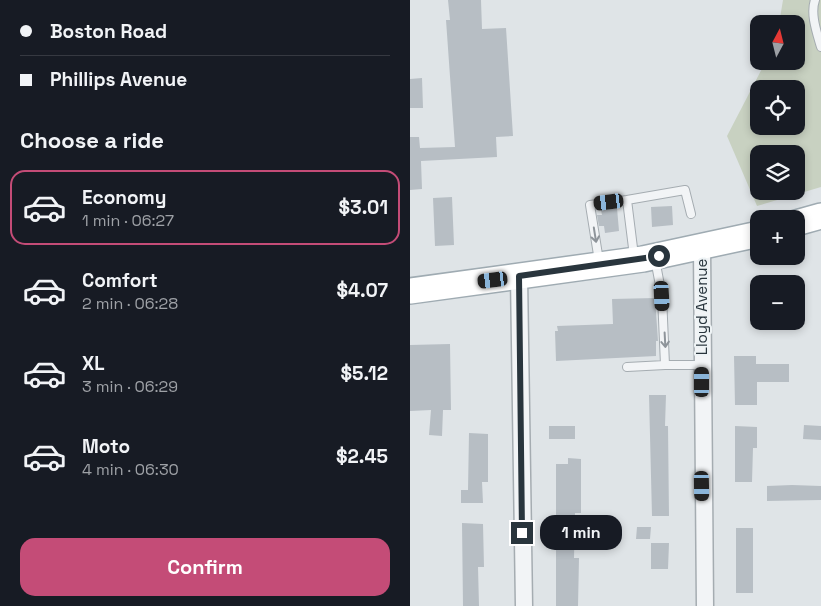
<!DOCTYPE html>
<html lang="en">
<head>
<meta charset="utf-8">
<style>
	body { margin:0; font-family:"Space Grotesk",sans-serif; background:#20242c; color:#f1f3f6; height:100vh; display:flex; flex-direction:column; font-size:19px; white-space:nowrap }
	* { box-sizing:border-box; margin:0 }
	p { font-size:16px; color:#9ea1a6 }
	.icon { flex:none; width:28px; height:28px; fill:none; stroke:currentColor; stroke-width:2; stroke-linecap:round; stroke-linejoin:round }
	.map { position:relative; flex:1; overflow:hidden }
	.details { display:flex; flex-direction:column; background:#171b24; width:410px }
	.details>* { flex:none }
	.banner { display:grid; align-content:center; height:110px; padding:0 20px; background:#171b24 }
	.needle { width:32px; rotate:7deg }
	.controls { position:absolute; left:340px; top:15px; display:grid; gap:10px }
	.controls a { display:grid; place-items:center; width:55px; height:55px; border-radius:10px; background:#171b24; box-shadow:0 2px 8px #0003; font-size:25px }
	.end { position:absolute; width:22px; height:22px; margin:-11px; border:6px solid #29353d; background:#fff; box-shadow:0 0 0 2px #fff }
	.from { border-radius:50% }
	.bubble { position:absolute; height:35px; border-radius:15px; background:#171b24; box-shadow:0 2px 8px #0003; font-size:16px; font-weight:600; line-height:35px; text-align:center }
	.car { position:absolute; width:15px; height:30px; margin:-15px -8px; border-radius:6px; box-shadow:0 0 4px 1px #0007; background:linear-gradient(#222 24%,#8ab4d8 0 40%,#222 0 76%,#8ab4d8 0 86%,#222 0) }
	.banner b { display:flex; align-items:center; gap:18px; height:48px; font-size:19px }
	.banner b+b { border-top:1px solid #363941 }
	.banner i { width:12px; height:12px; background:#f1f3f6 }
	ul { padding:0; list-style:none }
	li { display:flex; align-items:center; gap:15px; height:75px; margin:0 10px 8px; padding:0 10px; border:2px solid transparent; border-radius:15px }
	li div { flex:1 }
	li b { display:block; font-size:19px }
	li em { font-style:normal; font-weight:600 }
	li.current { border-color:#c44c77 }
	li>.icon { width:45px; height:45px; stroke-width:1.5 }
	h2 { padding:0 20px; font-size:22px; line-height:60px }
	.action { display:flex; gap:10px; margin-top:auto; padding:10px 20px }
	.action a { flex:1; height:58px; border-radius:15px; background:#c44c77; color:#fff; font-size:20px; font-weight:600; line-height:58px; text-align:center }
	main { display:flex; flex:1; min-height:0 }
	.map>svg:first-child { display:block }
	.green { fill:#c8d1c1; fill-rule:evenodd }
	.building { fill:#b7bec4 }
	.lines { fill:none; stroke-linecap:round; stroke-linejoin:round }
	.service-casing { stroke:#a5acb1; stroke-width:10 }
	.minor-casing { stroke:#a5acb1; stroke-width:19 }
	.primary-casing { stroke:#9fabb2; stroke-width:28 }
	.service { stroke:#f2f4f6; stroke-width:8 }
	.minor { stroke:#f2f4f6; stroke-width:16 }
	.primary { stroke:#fff; stroke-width:25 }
	.oneway { stroke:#8e949a }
	.route { stroke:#29353d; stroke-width:6 }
	.labels { text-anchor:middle; stroke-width:4; stroke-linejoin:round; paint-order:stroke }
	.street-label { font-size:15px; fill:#29353d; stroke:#eef3f5 }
</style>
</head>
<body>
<main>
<section class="details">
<div class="banner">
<b><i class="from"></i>Boston Road</b>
<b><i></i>Phillips Avenue</b>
</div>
<h2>Choose a ride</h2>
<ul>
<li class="current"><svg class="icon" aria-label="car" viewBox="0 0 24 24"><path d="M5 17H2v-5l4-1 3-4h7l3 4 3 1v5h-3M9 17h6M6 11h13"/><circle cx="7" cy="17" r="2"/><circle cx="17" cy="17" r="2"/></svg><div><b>Economy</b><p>1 min · 06:27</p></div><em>$3.01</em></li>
<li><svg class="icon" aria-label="car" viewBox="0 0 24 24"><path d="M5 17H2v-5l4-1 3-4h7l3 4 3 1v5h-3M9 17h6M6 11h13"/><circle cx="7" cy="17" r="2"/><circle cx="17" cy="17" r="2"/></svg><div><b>Comfort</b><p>2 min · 06:28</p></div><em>$4.07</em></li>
<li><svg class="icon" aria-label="car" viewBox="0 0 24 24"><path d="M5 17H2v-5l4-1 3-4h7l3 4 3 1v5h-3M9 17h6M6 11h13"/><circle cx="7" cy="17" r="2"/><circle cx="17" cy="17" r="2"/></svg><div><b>XL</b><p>3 min · 06:29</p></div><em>$5.12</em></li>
<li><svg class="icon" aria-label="car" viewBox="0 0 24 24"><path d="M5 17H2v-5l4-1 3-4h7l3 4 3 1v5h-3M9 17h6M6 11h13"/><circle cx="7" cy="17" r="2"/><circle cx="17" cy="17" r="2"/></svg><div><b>Moto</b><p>4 min · 06:30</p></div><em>$2.45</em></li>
</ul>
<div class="action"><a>Confirm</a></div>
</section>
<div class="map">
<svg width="411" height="606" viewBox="0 0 411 606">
	<rect width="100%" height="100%" fill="#dfe4e7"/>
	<path class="green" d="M373,0h38v187l-64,19 -30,-70 39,-75h30v-37h-17zM349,89h37v37h-37zM349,154h37v37h-37z"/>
	<path class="building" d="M38,0h33l1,29 24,-1 7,108 -17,1 1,20 -76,4 1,28 -12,1v-53h9l1,11 35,-1 -9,-127h4z
		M12,78l1,30h-13v-29z
		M42,197l2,48 -19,1 -2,-48z
		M262,206l1,19 -21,2 -1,-20z
		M207,208l2,23 -14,2 -1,-7h-5l-2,-11h5l-1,-5z
		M245,298l3,43h-2v15l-100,5 -1,-30h3l-1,-5 56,-2 -1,-25z
		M40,344l1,66h-8l-1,26 -13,-1 2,-25 -21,1v-66z
		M324,356h22v8h33v18h-32v23h-22z
		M239,395h17l-1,31h3l1,90h-17z
		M394,425l17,1v14l-18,-1z
		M139,426h26v13h-26z
		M325,426l22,1v21h-4l-1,34h-17z
		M59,433l19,1v48h-6l1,21h-22v-13h7z
		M158,458l13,1v54h-6l-1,45h5l-1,48h-22v-142h12z
		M382,485l29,1v14l-54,1v-15z
		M52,523l21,1 1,43h-6l1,39h-16z
		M227,527h14l-1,12h-14z
		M326,528h17v65h-17z
		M241,543h18l-1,26h-17z"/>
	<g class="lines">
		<g class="service-casing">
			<path id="service" d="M405,0c-5,14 2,33 6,47
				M217,200l58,-10 6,24
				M245,259l7,37 3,69h37
				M189,261l-9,-56 37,-5 7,56
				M217,367l38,-2"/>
		</g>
		<g class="minor-casing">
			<path id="minor" d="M292,248l3,358
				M109,276l5,330"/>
		</g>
		<g class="primary-casing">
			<path id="primary" d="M386,223l25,-7
				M0,291l233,-32 116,-25"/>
		</g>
		<use href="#service" class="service"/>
		<use href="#minor" class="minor"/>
		<use href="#primary" class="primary"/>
	</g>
	<defs><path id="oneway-shaft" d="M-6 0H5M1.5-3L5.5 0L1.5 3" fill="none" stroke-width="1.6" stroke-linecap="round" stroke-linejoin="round" transform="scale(1.25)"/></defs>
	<g class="oneway">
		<use href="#oneway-shaft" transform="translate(185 235) rotate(81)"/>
		<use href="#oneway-shaft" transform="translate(255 340) rotate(87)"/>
	</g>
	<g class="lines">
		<path class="route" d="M112,533l-3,-257 140,-20"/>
	</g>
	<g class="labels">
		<g class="street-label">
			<text transform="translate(292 307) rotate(-90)" y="5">Lloyd Avenue</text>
		</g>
	</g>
</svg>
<div class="controls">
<a><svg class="needle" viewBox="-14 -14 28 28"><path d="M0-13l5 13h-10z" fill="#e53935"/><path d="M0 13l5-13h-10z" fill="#9ea1a6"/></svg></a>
<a><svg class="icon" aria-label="locate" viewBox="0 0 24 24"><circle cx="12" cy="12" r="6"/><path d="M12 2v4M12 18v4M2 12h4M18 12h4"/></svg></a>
<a><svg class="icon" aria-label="layers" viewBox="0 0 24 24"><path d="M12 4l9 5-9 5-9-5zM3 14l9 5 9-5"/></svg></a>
<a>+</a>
<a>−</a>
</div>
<i class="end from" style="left:249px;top:256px"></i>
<i class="end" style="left:112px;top:533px"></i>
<div class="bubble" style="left:130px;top:515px;width:82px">1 min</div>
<i class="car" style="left:199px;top:202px;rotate:263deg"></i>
<i class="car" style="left:83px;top:280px;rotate:263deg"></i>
<i class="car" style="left:252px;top:296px;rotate:177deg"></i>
<i class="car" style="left:292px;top:382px;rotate:0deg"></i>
<i class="car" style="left:292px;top:486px;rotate:179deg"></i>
</div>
</main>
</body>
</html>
